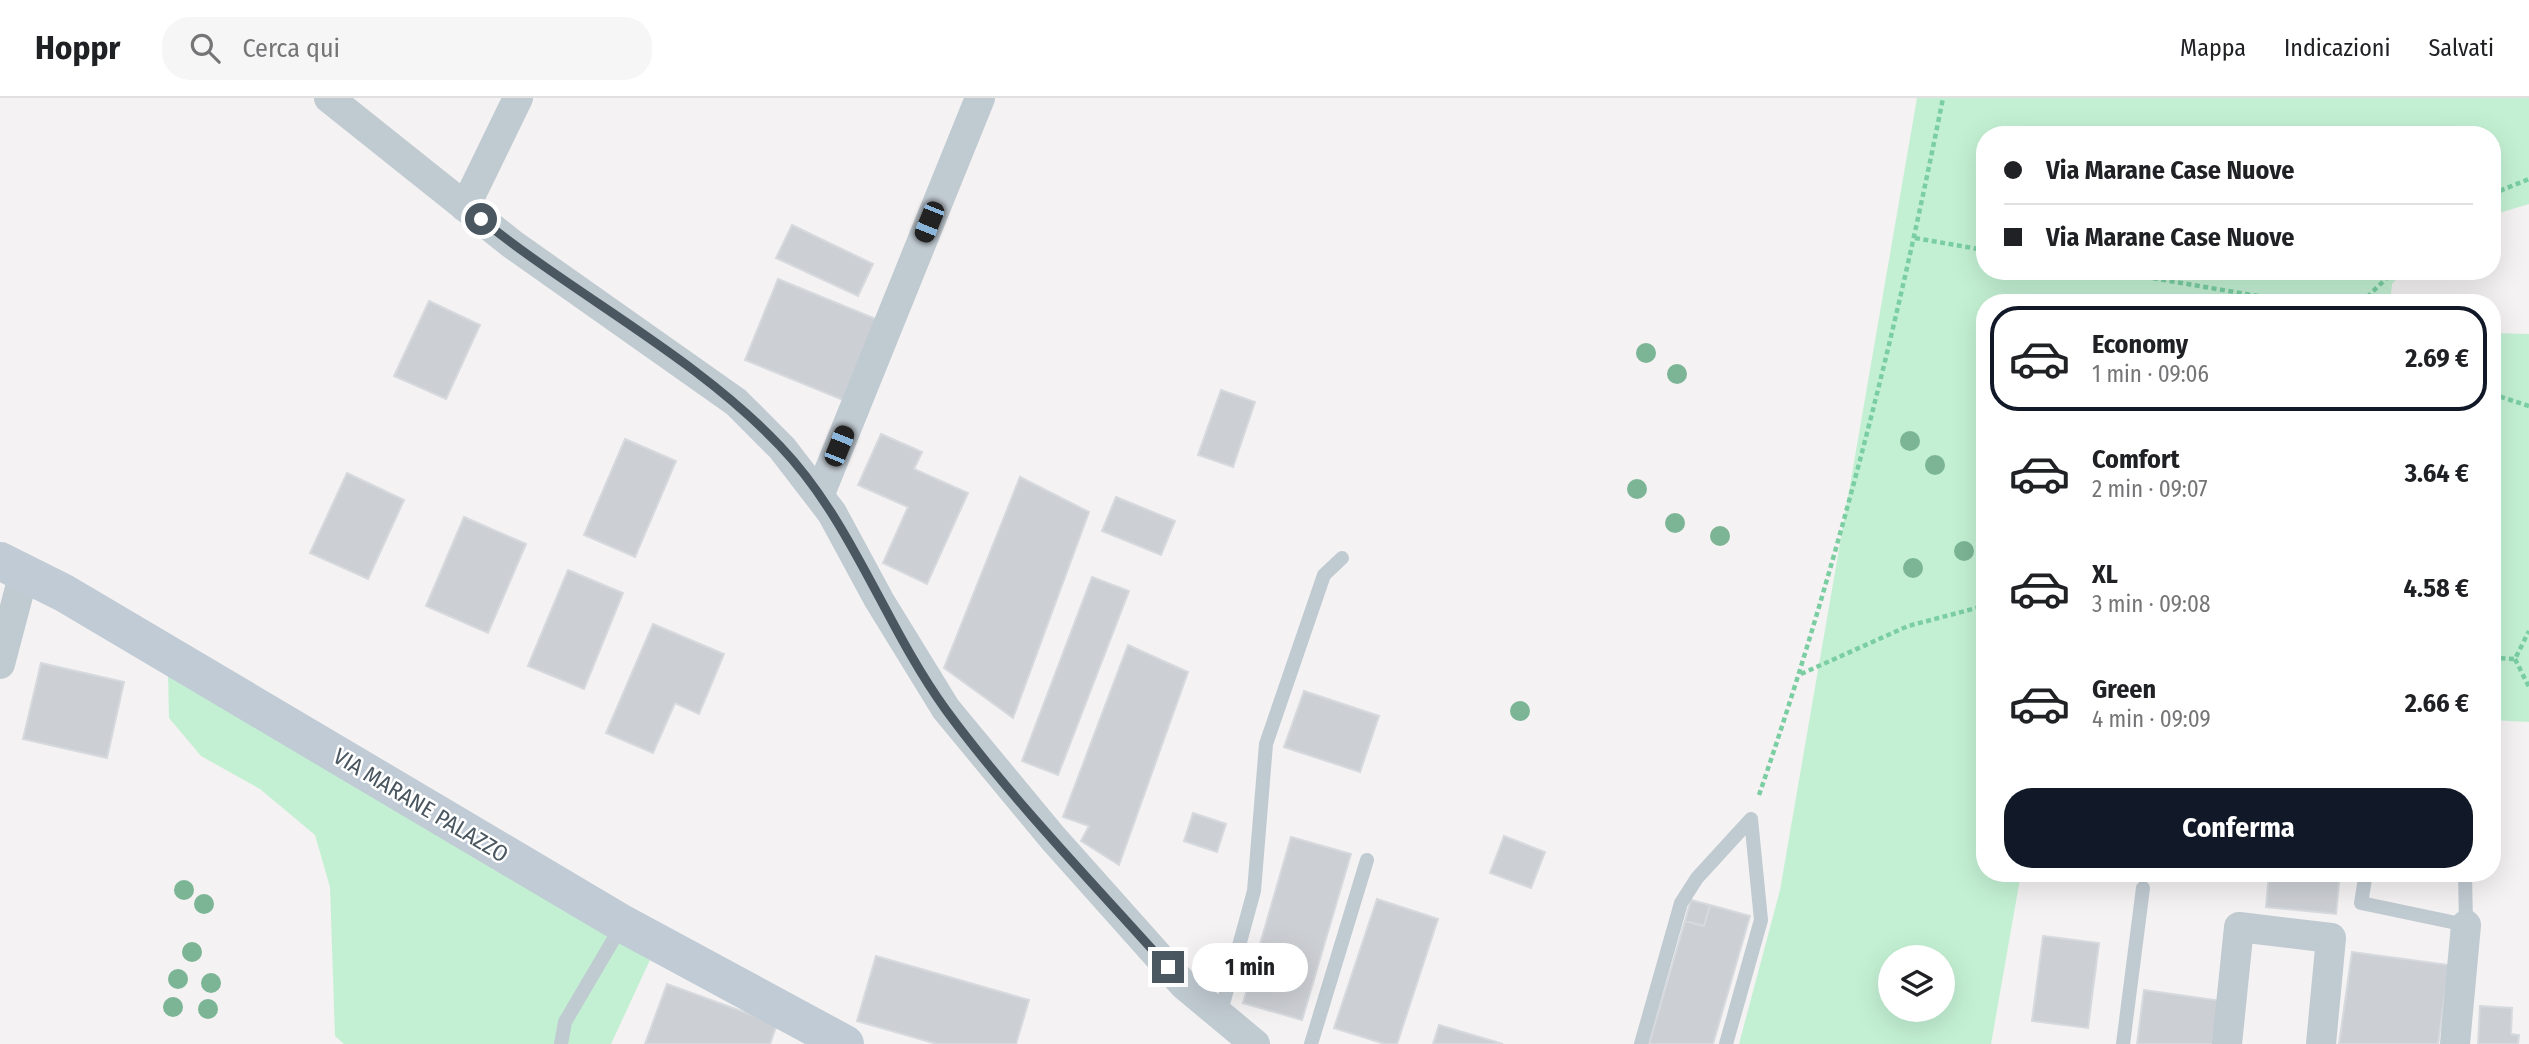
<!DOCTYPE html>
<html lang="it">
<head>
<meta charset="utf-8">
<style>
	body { margin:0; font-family:"Fira Sans Condensed",sans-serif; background:#f6f6f6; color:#202124; height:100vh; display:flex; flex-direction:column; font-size:26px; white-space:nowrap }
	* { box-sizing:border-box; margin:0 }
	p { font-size:23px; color:#757577 }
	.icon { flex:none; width:38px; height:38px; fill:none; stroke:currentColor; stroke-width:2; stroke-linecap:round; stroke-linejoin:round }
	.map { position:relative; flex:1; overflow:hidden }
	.details { position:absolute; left:1976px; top:196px; width:525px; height:588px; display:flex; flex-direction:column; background:#fff; border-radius:28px; box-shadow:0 7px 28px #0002 }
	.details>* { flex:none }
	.guide { position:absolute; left:1976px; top:28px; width:525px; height:154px; border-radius:28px; box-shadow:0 7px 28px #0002; display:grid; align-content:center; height:154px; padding:0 28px; background:#fff }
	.buttons { position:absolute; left:1878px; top:847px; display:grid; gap:14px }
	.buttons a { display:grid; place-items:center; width:77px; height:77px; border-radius:50%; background:#fff; box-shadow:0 7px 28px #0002; font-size:35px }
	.end { position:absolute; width:32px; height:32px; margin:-16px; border:9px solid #4a5660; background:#fff; box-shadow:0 0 0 4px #fff }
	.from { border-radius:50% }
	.bubble { position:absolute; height:49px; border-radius:24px; background:#fff; box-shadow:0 7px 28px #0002; font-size:23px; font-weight:700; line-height:49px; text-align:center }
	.car { position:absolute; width:21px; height:42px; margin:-21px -10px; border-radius:9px; box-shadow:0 0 5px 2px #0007; background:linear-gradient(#222 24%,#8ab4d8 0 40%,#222 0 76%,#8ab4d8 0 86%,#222 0) }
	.guide b { display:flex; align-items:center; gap:24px; height:66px; font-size:26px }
	.guide b+b { border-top:2px solid #e0e0e0 }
	.guide i { width:18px; height:18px; background:#202124 }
	ul { padding:12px 0 0; list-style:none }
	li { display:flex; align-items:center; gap:21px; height:105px; margin:0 14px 10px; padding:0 14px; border:4px solid transparent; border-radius:28px }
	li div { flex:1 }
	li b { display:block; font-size:26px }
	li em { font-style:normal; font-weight:700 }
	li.on { border-color:#111827 }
	li>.icon { width:63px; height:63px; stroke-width:1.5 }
	.cta { display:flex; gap:14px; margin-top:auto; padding:14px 28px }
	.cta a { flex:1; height:80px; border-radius:28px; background:#111827; color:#fff; font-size:28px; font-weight:700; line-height:80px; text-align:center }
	header { display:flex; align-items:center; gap:42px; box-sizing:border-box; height:98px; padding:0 35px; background:#fff; border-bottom:2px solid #e0e0e0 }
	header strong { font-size:33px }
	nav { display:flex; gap:38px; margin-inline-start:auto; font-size:24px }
	.search { width:490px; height:63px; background:#f6f6f6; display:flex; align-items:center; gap:18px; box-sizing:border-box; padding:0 24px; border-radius:28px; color:#757577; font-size:26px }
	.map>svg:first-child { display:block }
	.green { fill:#c3f0d3; fill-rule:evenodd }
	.building { fill:#cccfd4; stroke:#d6d9dd; stroke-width:2 }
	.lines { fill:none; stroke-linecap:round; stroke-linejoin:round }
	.path { stroke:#7acea2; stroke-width:4.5; stroke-dasharray:5 3.5; stroke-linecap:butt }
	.service { stroke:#c0cad1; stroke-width:14 }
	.minor { stroke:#c0cad1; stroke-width:30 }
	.secondary { stroke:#c0cbd5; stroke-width:38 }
	.tree { fill:#7cb596 }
	.route { stroke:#4a5660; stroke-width:9 }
	.labels { text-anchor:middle; stroke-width:5; stroke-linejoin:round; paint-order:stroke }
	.street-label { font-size:23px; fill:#4a5660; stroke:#fff }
</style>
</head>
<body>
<header>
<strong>Hoppr</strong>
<div class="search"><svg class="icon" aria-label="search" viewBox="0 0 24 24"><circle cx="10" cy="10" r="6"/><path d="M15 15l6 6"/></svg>Cerca qui</div>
<nav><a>Mappa</a><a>Indicazioni</a><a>Salvati</a></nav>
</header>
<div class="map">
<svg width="2529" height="946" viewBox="0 0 2529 946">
	<rect width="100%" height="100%" fill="#f4f2f2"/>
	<path class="green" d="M1917,0h612v106l-37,11v-80h-508v136h420l-12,13 -2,19h-406v570h37l-30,171h-252l41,-154zM1942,859v53h-52v-53z
		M2492,235l37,1v388l-37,-2z
		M168,575l482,287 -39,84h-267l-9,-8 -5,-149 -15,-52 -55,-46 -59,-33 -32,-38z"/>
	<path class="building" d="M792,127l81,39 -15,32 -82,-38z
		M778,181l98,40 -33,81 -98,-40z
		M429,203l51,24 -34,74 -52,-23z
		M1221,292l34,12 -22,65 -35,-12z
		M881,336l41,18 -8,17 54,24 -41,91 -44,-21 25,-56 -50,-22z
		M625,341l51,22 -41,96 -51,-22z
		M347,375l57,27 -36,79 -58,-26z
		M1020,379l69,35 -76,206 -69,-50z
		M1116,399l59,24 -14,34 -59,-24z
		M464,419l62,27 -38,89 -62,-27z
		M568,472l55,23 -39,96 -56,-23z
		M1092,479l37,14 -71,184 -36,-14z
		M653,526l71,30 -25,60 -24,-11 -22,50 -47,-20z
		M1128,547l60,27 -69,193 -38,-24 8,-15 -26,-9z
		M41,565l83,19 -17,76 -84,-19z
		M1304,593l75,25 -19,56 -76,-25z
		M1193,715l33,11 -9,28 -33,-11z
		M1504,738l41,16 -14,36 -41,-15z
		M1291,739l60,17 -49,166 -59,-17z
		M2269,775h71l-4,41 -70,-7z
		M2389,775h58l-1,6z
		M1377,801l61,20 -41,125h-12l-51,-16z
		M1691,802l19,5 -6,21 -19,-5z
		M1710,807l40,11 -37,128h-64l36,-123 19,5z
		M2043,838l56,7 -11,85 -56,-7z
		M2352,854l97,13 -11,79h-99z
		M876,858l153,44 -13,44h-79l-80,-23z
		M667,886l110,40 -7,20h-125z
		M2144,892l78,11 -6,43h-79z
		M2480,908l32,2 -1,26 8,1 -1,9h-40z
		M1439,927l64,19h-70z"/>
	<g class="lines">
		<path class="path" d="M2492,96l37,-15
			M1915,140l69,12
			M2111,173l188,32
			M2361,205l33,-32
			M2492,296l37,12
			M2492,560l23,1 14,-28
			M2515,561l14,28
			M1801,576l107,-48 76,-20
			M1759,697c78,-227 137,-461 184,-697"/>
		<path class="service" d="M2366,775l-5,30 105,22 -1,-52
			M1220,917l34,-124 12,-147 58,-169 18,-17
			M561,946l4,-22 57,-97
			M1311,946l56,-184
			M1641,946l40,-141 16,-25 54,-59
			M1726,946l35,-124 -10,-101
			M2123,946l20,-156"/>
		<path class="minor" d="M329,0l183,146 224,158 46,46 50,65 47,87 67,109 106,128 132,148 71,59
			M465,109l53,-109
			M819,398l161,-398
			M0,566l24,-91
			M2227,946l12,-117 92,11 -10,106
			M2455,946l11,-119"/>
		<path class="secondary" d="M0,463l64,32 559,331 222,120"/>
	</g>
	<g class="tree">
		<circle cx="1646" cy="255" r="10"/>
		<circle cx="1677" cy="276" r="10"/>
		<circle cx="1910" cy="343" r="10"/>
		<circle cx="1935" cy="367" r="10"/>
		<circle cx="1637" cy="391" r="10"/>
		<circle cx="1675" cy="425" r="10"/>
		<circle cx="1720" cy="438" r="10"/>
		<circle cx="1964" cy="453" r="10"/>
		<circle cx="1913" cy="470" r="10"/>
		<circle cx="1520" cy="613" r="10"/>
		<circle cx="184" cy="792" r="10"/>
		<circle cx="204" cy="806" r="10"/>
		<circle cx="192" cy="854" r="10"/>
		<circle cx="178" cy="881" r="10"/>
		<circle cx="211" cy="885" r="10"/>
		<circle cx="173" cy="909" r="10"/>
		<circle cx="208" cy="911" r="10"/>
	</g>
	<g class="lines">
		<path class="route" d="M481,121c96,78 214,137 299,227 72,75 105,180 166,264 67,91 147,173 222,257"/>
	</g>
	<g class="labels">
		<g class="street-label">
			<text transform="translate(421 707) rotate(31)" y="8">VIA MARANE PALAZZO</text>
		</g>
	</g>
</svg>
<div class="buttons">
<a><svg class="icon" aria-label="layers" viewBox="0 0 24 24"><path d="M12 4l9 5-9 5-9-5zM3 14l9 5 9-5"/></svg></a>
</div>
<i class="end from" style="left:481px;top:121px"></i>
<i class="end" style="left:1168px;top:869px"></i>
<div class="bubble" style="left:1192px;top:845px;width:116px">1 min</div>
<i class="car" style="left:929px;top:124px;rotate:202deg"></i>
<i class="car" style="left:839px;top:348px;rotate:22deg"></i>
<div class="guide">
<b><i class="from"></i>Via Marane Case Nuove</b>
<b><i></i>Via Marane Case Nuove</b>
</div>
<section class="details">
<ul>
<li class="on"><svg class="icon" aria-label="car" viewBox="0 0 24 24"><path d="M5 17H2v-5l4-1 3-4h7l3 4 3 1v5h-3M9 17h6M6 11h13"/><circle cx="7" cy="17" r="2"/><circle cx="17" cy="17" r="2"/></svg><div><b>Economy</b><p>1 min · 09:06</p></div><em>2.69 €</em></li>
<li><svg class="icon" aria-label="car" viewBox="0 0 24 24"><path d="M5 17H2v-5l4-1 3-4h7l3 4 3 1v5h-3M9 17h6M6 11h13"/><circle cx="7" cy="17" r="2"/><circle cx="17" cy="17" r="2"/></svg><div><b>Comfort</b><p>2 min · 09:07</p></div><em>3.64 €</em></li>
<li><svg class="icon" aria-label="car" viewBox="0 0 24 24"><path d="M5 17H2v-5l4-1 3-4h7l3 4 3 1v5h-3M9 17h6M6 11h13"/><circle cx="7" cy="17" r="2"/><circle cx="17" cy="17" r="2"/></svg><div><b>XL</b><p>3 min · 09:08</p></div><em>4.58 €</em></li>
<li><svg class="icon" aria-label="car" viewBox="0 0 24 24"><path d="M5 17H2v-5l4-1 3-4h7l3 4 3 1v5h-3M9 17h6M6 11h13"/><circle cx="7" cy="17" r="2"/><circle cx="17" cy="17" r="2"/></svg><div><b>Green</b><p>4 min · 09:09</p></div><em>2.66 €</em></li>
</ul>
<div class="cta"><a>Conferma</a></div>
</section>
</div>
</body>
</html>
